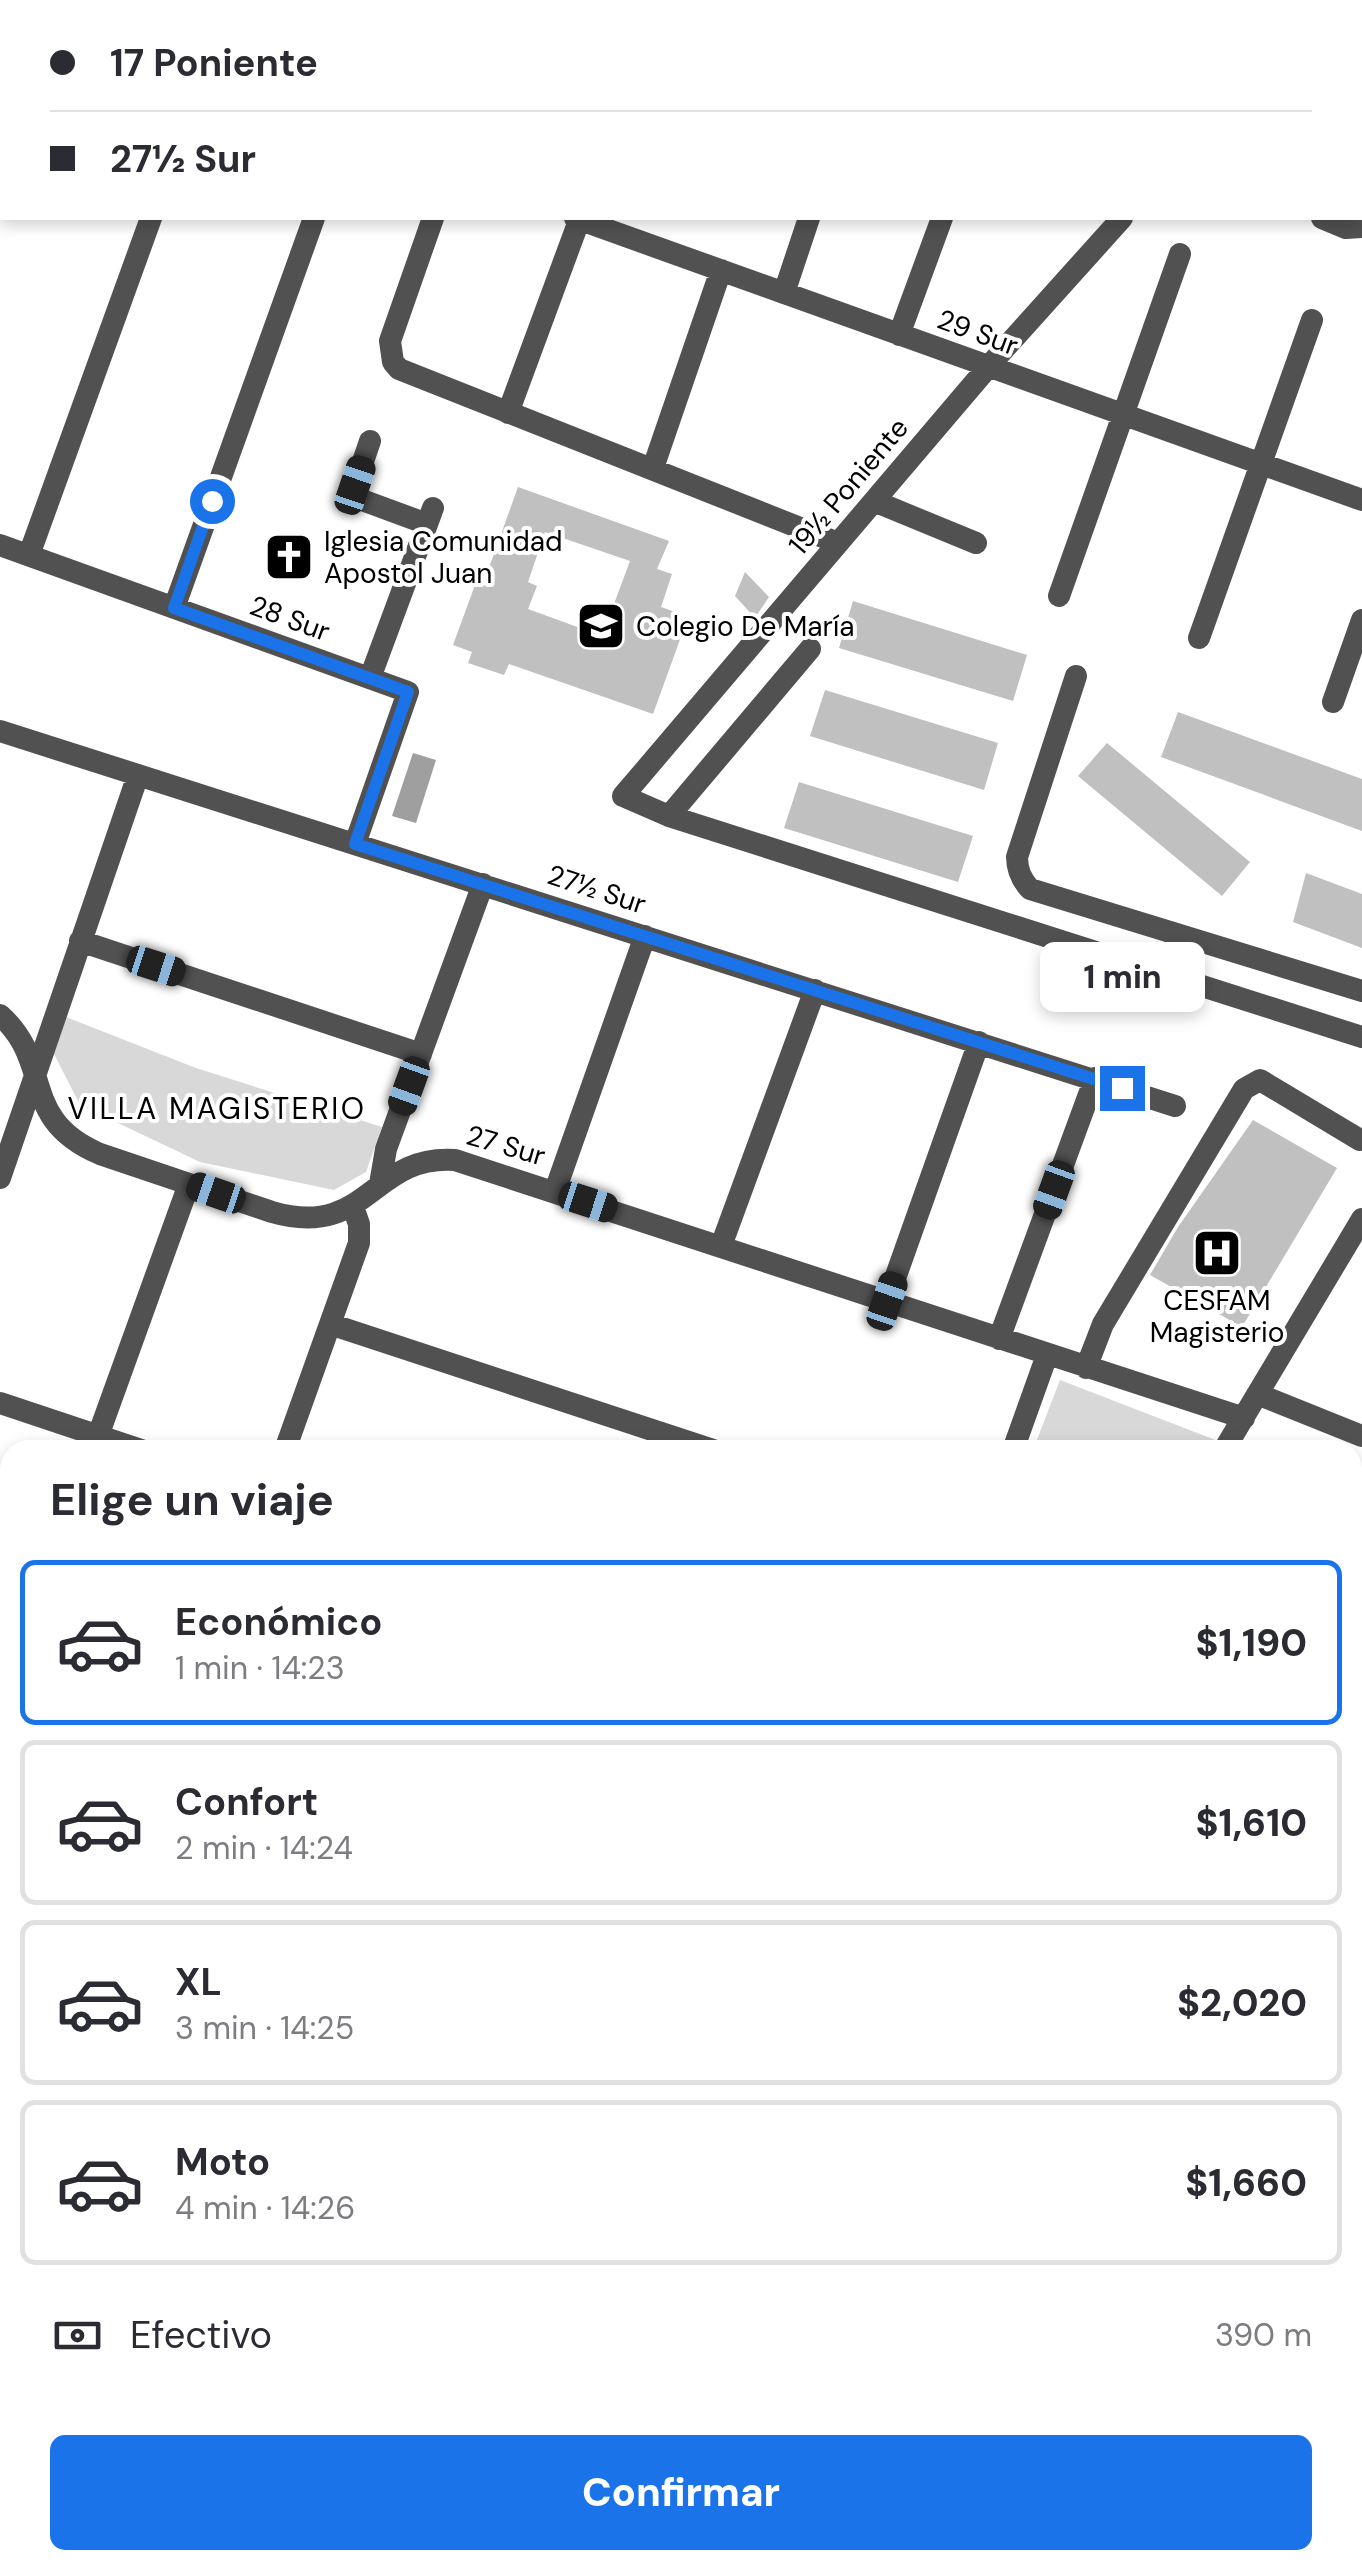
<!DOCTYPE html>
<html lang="es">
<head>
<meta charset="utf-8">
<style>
	body { margin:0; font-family:"DM Sans",sans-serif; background:#f7f7f7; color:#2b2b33; height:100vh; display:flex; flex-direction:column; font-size:38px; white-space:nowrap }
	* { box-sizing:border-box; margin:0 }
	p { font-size:32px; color:#7c7c81 }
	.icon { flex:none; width:55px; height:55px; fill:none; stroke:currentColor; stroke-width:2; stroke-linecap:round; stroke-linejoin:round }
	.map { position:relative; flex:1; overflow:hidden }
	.drawer { position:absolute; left:0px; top:1440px; width:1362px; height:1130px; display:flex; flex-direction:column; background:#fff; border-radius:30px 30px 0 0; box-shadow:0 5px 15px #0003 }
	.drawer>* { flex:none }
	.top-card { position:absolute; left:0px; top:0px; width:1362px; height:220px; box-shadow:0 5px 15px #0003; display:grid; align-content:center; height:220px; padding:0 50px; background:#fff }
	.end { position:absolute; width:45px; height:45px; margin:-22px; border:12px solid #1a73e8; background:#fff; box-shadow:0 0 0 5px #fff }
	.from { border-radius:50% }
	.bubble { position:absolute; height:70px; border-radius:15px; background:#fff; box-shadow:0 5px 15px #0003; font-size:32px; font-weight:800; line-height:70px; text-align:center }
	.car { position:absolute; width:30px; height:60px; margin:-30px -15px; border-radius:12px; box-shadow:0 0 8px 2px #0007; background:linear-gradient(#222 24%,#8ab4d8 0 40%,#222 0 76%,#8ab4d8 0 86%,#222 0) }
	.top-card b { display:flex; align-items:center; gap:35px; height:95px; font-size:38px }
	.top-card b+b { border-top:2px solid #e1e1e2 }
	.top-card i { width:25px; height:25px; background:#2b2b33 }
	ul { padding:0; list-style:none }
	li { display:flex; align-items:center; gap:30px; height:165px; margin:0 20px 15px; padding:0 30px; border:5px solid #e1e1e2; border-radius:15px }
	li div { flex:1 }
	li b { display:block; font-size:38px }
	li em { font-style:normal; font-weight:800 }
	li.selected { border-color:#1a73e8 }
	li>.icon { width:90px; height:90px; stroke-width:1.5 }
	h2 { padding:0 50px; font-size:45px; line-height:120px }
	.pay { display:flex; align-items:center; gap:25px; height:110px; padding:0 50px; font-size:38px }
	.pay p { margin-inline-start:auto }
	.cta { display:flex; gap:20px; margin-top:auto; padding:20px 50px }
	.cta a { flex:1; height:115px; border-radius:15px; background:#1a73e8; color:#fff; font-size:40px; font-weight:800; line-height:115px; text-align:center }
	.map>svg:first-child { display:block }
	.green { fill:#d8d8d8 }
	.water { fill:#9f9f9f }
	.building { fill:#c0c0c0; fill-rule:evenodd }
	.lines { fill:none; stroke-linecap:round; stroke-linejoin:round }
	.minor { stroke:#515151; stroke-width:22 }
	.route { stroke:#1a73e8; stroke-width:12 }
	.labels { text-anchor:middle; stroke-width:8; stroke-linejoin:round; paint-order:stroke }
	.street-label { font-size:28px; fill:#000; stroke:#fff }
	.poi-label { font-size:28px; fill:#000; stroke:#fff; text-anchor:start }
	.neighbourhood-label { font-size:30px; letter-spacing:2.5px; fill:#000; stroke:#fff }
</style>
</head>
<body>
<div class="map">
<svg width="1362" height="2570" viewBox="0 0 1362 2570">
	<rect width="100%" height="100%" fill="#fff"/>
	<path class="green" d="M66,1017l130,51 186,59 -16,45 -32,18 -134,-28 -120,-57 -26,-51z
		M1060,1380l158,61 -5,9h-180z"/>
	<path class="water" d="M413,753l23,7 -20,63 -24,-7z"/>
	<path class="building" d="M518,487l151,54 -12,28 15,5 -11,33 17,6 -6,17 10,4 -29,80 -144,-50 -5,11 -36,-12 4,-11 -19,-7 22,-60 7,2zM545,532l85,29 -28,75 -74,-27 9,-23 -9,-4z
		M745,572l24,25 -14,21 -20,-22z
		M853,601l174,54 -14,46 -174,-53z
		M825,690l173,53 -14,47 -174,-54z
		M1178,712l184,67v52l-201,-74z
		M1107,743l143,119 -28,34 -144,-120z
		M799,782l174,54 -15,46 -174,-54z
		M1306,873l56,21v54l-69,-26z
		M1253,1120l84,48 -95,159 -92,-52 28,-48z"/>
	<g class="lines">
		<path class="minor" d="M277,0l6,2
			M819,0l7,2
			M1084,0l7,2
			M116,2l1,-2
			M369,2l1,-2
			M510,2l1,-2
			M660,2l1,-2
			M882,2l1,-2
			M1022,2l1,-2
			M1297,2l2,-2
			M0,13l1,-4
			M1360,85l2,1
			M433,218l-43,123 3,21 6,7 439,174
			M575,218l787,282
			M1122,218l-134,149 -365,429 46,20 693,221
			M1322,218l24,10 16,-1
			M784,293l25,-75
			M899,335l43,-117
			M508,413l72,-195
			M370,441l-15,44v9l7,6 65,24
			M653,468l68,-198
			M874,501l102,42
			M0,545l408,147 -53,152
			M29,555l122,-337
			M1059,596l121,-342
			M174,608l140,-390
			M1199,638l113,-318
			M1076,676l-59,181c0,13 4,22 13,32l332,102
			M370,678l63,-170
			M1333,702l29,-82
			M0,731l1175,375
			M669,816l141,-167
			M80,941l341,113
			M0,1015c54,48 18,104 100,139l172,58c96,28 99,-58 183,-52l789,258
			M0,1178l138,-403
			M380,1184l6,-35 97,-265
			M555,1191l90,-255
			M721,1246l94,-256
			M887,1301l92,-259
			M330,1324l383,126
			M999,1339l96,-261
			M1086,1368l17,-44 141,-235 16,-9 100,60
			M1257,1394l105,42
			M0,1403l141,47
			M98,1436l91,-252
			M285,1450l74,-207v-19l-6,-17
			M1013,1450l34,-95
			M1224,1450l138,-231
			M0,1594l5,-11
			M1352,1616l10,6
			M1352,1794l10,6
			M0,1901l10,-22
			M0,1922l10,6
			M1352,1986l10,-17
			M1352,2001l10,6
			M0,2211l10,-17
			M1352,2362l10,6
			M0,2471l10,-16
			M0,2492l10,6
			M1352,2543l10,6
			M112,2560l17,10
			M791,2560l16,10
			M1086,2560l16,10
			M27,2570l5,-10
			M244,2570l6,-10
			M414,2570l6,-10
			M556,2570l6,-10
			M990,2570l7,-10
			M1359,2570l3,-5"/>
	</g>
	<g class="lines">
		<path class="route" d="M212,501l-38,107 234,84 -53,152 767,244"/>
	</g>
	<defs>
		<g id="church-square" transform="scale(2.5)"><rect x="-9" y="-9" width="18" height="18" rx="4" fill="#000" stroke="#fff"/><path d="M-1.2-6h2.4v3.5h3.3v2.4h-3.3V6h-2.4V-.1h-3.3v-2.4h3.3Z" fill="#fff"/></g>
		<g id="school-square" transform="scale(2.5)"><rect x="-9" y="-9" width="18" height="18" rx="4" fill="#000" stroke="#fff"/><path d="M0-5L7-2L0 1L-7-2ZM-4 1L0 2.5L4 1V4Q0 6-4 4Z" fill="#fff"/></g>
		<g id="hospital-square" transform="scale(2.5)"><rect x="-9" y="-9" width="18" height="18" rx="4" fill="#000" stroke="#fff"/><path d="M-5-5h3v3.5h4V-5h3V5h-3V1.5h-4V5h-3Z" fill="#fff"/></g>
	</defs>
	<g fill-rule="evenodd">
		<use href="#church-square" x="289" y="557"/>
		<use href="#school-square" x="601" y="626"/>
		<use href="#hospital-square" x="1217" y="1253"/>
	</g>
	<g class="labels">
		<g class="street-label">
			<text transform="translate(978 332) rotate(20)" y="10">29 Sur</text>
			<text transform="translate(848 486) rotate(-50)" y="10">19½ Poniente</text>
			<text transform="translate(290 618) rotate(20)" y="10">28 Sur</text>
			<text transform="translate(597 889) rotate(18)" y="10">27½ Sur</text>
			<text transform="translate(506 1145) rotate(16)" y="10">27 Sur</text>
		</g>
		<g class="poi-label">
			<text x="324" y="551">Iglesia Comunidad<tspan x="324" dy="32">Apostol Juan</tspan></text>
			<text x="636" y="636">Colegio De María</text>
			<text x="1217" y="1310" text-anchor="middle">CESFAM<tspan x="1217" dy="32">Magisterio</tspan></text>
		</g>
		<g class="neighbourhood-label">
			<text x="217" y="1119">VILLA MAGISTERIO</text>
		</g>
	</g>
</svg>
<i class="end from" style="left:212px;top:501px"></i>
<i class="end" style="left:1122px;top:1088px"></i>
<div class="bubble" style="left:1040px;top:942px;width:165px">1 min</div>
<i class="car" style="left:355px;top:485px;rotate:19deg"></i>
<i class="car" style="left:156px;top:966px;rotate:108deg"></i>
<i class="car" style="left:409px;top:1086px;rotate:200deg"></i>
<i class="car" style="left:1054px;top:1190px;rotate:200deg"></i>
<i class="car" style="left:216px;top:1193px;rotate:289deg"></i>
<i class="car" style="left:588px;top:1202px;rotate:108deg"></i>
<i class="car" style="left:887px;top:1301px;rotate:19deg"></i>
<div class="top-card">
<b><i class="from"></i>17 Poniente</b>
<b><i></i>27½ Sur</b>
</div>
<section class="drawer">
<h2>Elige un viaje</h2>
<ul>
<li class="selected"><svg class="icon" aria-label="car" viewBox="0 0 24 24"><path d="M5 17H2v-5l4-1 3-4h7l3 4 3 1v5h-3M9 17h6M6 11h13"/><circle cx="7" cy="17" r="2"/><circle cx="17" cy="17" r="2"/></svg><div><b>Económico</b><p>1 min · 14:23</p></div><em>$1,190</em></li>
<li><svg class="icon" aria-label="car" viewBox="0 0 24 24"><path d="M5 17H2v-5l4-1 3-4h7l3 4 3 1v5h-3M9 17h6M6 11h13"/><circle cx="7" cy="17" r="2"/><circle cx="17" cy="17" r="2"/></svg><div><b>Confort</b><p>2 min · 14:24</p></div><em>$1,610</em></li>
<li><svg class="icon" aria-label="car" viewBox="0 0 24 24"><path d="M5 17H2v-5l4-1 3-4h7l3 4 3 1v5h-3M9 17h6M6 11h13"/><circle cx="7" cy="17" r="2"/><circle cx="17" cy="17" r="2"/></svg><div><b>XL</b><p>3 min · 14:25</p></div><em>$2,020</em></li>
<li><svg class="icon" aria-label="car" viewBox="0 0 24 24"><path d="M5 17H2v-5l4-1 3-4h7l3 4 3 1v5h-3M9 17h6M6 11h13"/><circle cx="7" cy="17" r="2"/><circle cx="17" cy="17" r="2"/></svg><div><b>Moto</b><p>4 min · 14:26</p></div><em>$1,660</em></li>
</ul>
<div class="pay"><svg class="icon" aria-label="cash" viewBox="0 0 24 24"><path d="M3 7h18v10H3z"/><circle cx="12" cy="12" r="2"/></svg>Efectivo<p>390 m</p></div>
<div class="cta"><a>Confirmar</a></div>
</section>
</div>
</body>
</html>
